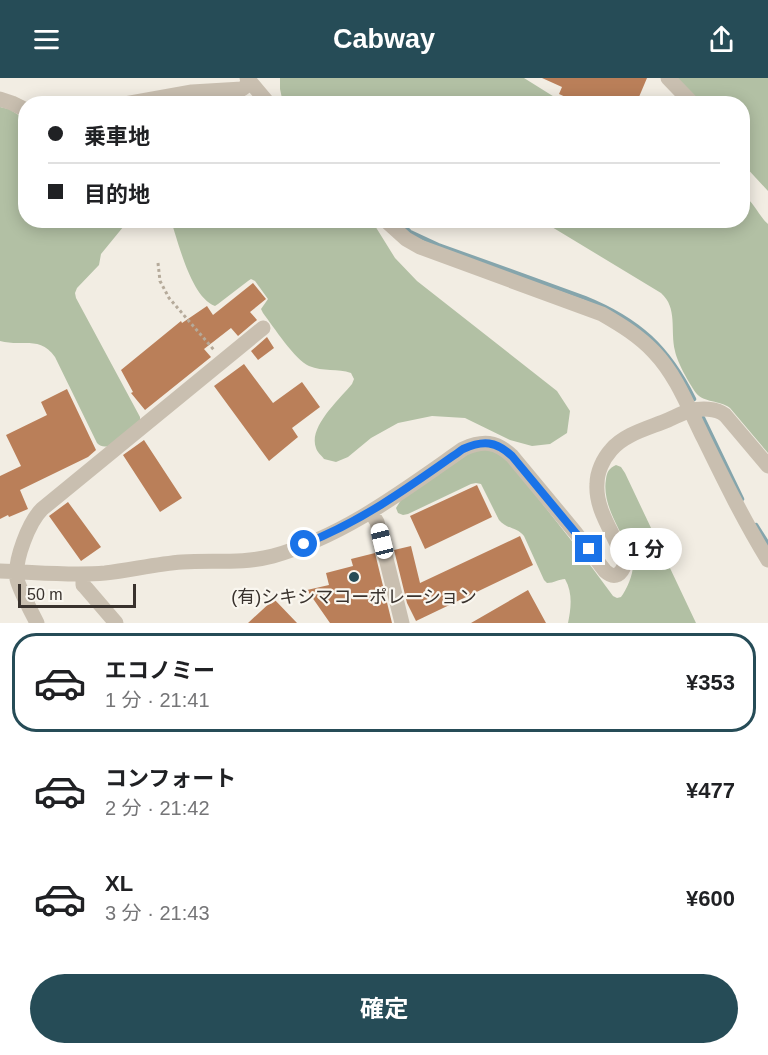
<!DOCTYPE html>
<html lang="ja">
<head>
<meta charset="utf-8">
<style>
	body { margin:0; font-family:Helvetica,"Noto Sans JP",sans-serif; background:#f2f2f2; color:#202124; height:100vh; display:flex; flex-direction:column; font-size:22px; white-space:nowrap }
	* { box-sizing:border-box; margin:0 }
	p { font-size:20px; color:#757577 }
	.icon { flex:none; width:33px; height:33px; fill:none; stroke:currentColor; stroke-width:2; stroke-linecap:round; stroke-linejoin:round }
	.map { position:relative; height:545px; overflow:hidden }
	.sheet { display:flex; flex-direction:column; background:#fff; flex:1 }
	.sheet>* { flex:none }
	.guide { position:absolute; left:18px; top:18px; width:732px; height:132px; border-radius:24px; box-shadow:0 3px 15px #0003; display:grid; align-content:center; height:132px; padding:0 30px; background:#fff }
	.scale { position:absolute; left:18px; bottom:15px; width:118px; box-sizing:border-box; padding-left:6px; border:3px solid #39322d; border-top:0; font-size:16px; line-height:21px; white-space:nowrap; color:#39322d; -webkit-text-stroke:4px #f9f6ef; paint-order:stroke }
	.end { position:absolute; width:27px; height:27px; margin:-14px; border:8px solid #1a73e8; background:#fff; box-shadow:0 0 0 3px #fff }
	.from { border-radius:50% }
	.bubble { position:absolute; height:42px; border-radius:21px; background:#fff; box-shadow:0 3px 15px #0003; font-size:20px; font-weight:700; line-height:42px; text-align:center }
	.car { position:absolute; width:18px; height:36px; margin:-18px -9px; border-radius:8px; box-shadow:0 0 4px 2px #0007; background:linear-gradient(#fff 24%,#345 0 40%,#fff 0 76%,#345 0 86%,#fff 0) }
	.guide b { display:flex; align-items:center; gap:21px; height:57px; font-size:22px }
	.guide b+b { border-top:2px solid #e0e0e0 }
	.guide i { width:15px; height:15px; background:#202124 }
	ul { padding:10px 0 0; list-style:none }
	li { display:flex; align-items:center; gap:18px; height:99px; margin:0 12px 9px; padding:0 18px; border:3px solid transparent; border-radius:24px }
	li div { flex:1 }
	li b { display:block; font-size:22px }
	li em { font-style:normal; font-weight:700 }
	li.current { border-color:#264c57 }
	li>.icon { width:54px; height:54px; stroke-width:1.5 }
	.primary-button { display:flex; gap:12px; margin-top:auto; padding:12px 30px }
	.primary-button a { flex:1; height:69px; border-radius:36px; background:#264c57; color:#fff; font-size:24px; font-weight:700; line-height:69px; text-align:center }
	header { display:flex; justify-content:space-between; align-items:center; height:78px; padding:0 30px; background:#264c57; color:#fff; font-size:27px; font-weight:700 }
	.map>svg:first-child { display:block }
	.green { fill:#b2c0a4 }
	.lines { fill:none; stroke-linecap:round; stroke-linejoin:round }
	.stream { stroke:#85a5ac; stroke-width:4.5 }
	.building { fill:#ba7f59 }
	.path { stroke:#b5aa9a; stroke-width:3; stroke-dasharray:3 3; stroke-linecap:butt }
	.street { stroke:#c9bfb0; stroke-width:15 }
	.route { stroke:#1a73e8; stroke-width:8 }
	.poi-dot { fill:#264c57; stroke:#f9f6ef; stroke-width:2 }
	.labels { text-anchor:middle; stroke-width:4.5; stroke-linejoin:round; paint-order:stroke }
	.poi-label { font-size:18px; fill:#39322d; stroke:#f9f6ef }
</style>
</head>
<body>
<header><svg class="icon" aria-label="menu" viewBox="0 0 24 24"><path d="M4 6h16M4 12h16M4 18h16"/></svg>Cabway<svg class="icon" aria-label="share" viewBox="0 0 24 24"><path d="M12 15V3M7 8l5-5 5 5M5 13v7h14v-7"/></svg></header>
<div class="map">
<svg width="768" height="545" viewBox="0 0 768 545">
	<rect width="100%" height="100%" fill="#f2ede3"/>
	<path class="green" d="M280,0h244l40,25h-281l-3,-14z
		M677,0h91v113l-25,-27 -1,-60 -41,-1z
		M241,18l8,2 7,5 -91,1 28,-5z
		M0,29l9,2 16,10 1,101 102,1 -27,33 -2,11 -22,23 -2,5 1,5 64,119v3l-30,26c-6,1 -9,1 -13,-3l-42,-86c-15,-22 -33,-10 -55,-16z
		M743,117c11,7 15,20 25,29v229l-38,-45c-10,-8 -26,-5 -34,-15 -7,-10 -19,-31 -21,-42 -5,-21 3,-43 -14,-58l-119,-72 200,-1z
		M171,143h201l23,37 22,23 140,110 13,20 -3,22 -17,11 -18,2 -22,-6 -45,-22 -33,-2 -34,7 -27,15 -23,19 -12,5 -12,-3c-2,-3 -7,-7 -8,-11 -8,-21 23,-48 36,-64l2,-5 -3,-6c-13,-5 -28,-1 -42,-7 -14,-6 -36,-40 -46,-53l-2,-4 7,-10 -13,-18 -4,-2 -3,2 -30,23 -3,2c-24,-9 -36,-62 -44,-85z
		M474,372h18l16,10 74,94 31,42 4,2 4,-1c6,-8 13,-24 12,-35 0,-5 -4,-12 -6,-17 -10,-20 -25,-43 -21,-66 1,-7 3,-11 10,-14l5,2 4,6 71,150h-128c3,-15 5,-30 -3,-44 -6,0 -11,4 -18,4l-3,-3 -20,-44c-7,-9 -18,-7 -25,-16l-18,-36 -5,-1 -5,1 -63,30 -5,1 -5,-2 -2,-5 5,-8z"/>
	<g class="lines">
		<path class="stream" d="M397,142l13,12 28,13 147,53c54,22 83,49 109,101
			M703,340l39,81
			M756,447l12,19"/>
	</g>
	<path class="building" d="M542,0h105l-11,26h-55l-22,-10 3,-7z
		M253,205l13,16 -16,13 7,8 -19,16 -7,-8 -27,21 7,8 -66,53 -14,-17 2,-1 -12,-22 60,-49 1,2 25,-17 6,9z
		M267,259l7,11 -16,12 -7,-9z
		M244,286l29,39 29,-21 18,25 -28,21 6,9 -29,24 -55,-75z
		M67,311l29,61 -8,7 -68,33 8,19 -19,8 -1,-2 -8,4v-43l21,-10 -15,-31 41,-20 -6,-13z
		M144,362l38,58 -22,14 -37,-57z
		M477,407l15,32 -67,32 -15,-33z
		M68,424l33,45 -20,14 -32,-45z
		M520,458l13,29 -117,56 -9,-18 -13,-53 17,-4 9,37z
		M375,475l17,70h-62l-23,-33 22,-5 -3,-12 27,-7 -2,-7z
		M528,512l18,33h-75z
		M274,521l23,24h-49z"/>
	<g class="lines">
		<path class="path" d="M158,185l2,18 9,17 45,52"/>
		<path class="street" d="M247,0l22,26
			M668,0l25,26
			M0,21l12,4 14,7
			M125,26l67,-12 50,-3 8,-6
			M385,142l21,19 14,8 182,67c19,11 37,22 52,38 23,24 35,57 50,87 20,41 40,82 64,121
			M371,434l6,10 25,101
			M0,493c35,1 70,5 105,2 26,-3 51,-9 77,-11 30,-2 61,2 91,-6 71,-20 130,-65 190,-107 20,-9 33,-8 49,7l63,76 30,39c10,9 17,3 20,-8 -8,-26 -30,-51 -28,-79 0,-12 6,-25 14,-34 13,-16 38,-22 57,-30 7,-3 14,-7 21,-9 12,-3 27,-3 36,4l43,51
			M83,496v11l3,3 30,35
			M37,545c-5,-10 -18,-34 -20,-44 -3,-19 12,-57 25,-70l221,-181"/>
	</g>
	<g class="lines">
		<path class="route" d="M304,466c59,-23 108,-59 159,-95 20,-9 33,-8 49,7l77,93"/>
	</g>
	<circle class="poi-dot" cx="354" cy="499" r="6"/>
	<g class="labels">
		<g class="poi-label">
			<text x="354" y="525">(有)シキシマコーポレーション</text>
		</g>
	</g>
</svg>
<div class="scale">50 m</div>
<i class="end from" style="left:304px;top:466px"></i>
<i class="end" style="left:589px;top:471px"></i>
<div class="bubble" style="left:610px;top:450px;width:72px">1 分</div>
<i class="car" style="left:382px;top:463px;rotate:346deg"></i>
<div class="guide">
<b><i class="from"></i>乗車地</b>
<b><i></i>目的地</b>
</div>
</div>
<section class="sheet">
<ul>
<li class="current"><svg class="icon" aria-label="car" viewBox="0 0 24 24"><path d="M5 17H2v-5l4-1 3-4h7l3 4 3 1v5h-3M9 17h6M6 11h13"/><circle cx="7" cy="17" r="2"/><circle cx="17" cy="17" r="2"/></svg><div><b>エコノミー</b><p>1 分 · 21:41</p></div><em>¥353</em></li>
<li><svg class="icon" aria-label="car" viewBox="0 0 24 24"><path d="M5 17H2v-5l4-1 3-4h7l3 4 3 1v5h-3M9 17h6M6 11h13"/><circle cx="7" cy="17" r="2"/><circle cx="17" cy="17" r="2"/></svg><div><b>コンフォート</b><p>2 分 · 21:42</p></div><em>¥477</em></li>
<li><svg class="icon" aria-label="car" viewBox="0 0 24 24"><path d="M5 17H2v-5l4-1 3-4h7l3 4 3 1v5h-3M9 17h6M6 11h13"/><circle cx="7" cy="17" r="2"/><circle cx="17" cy="17" r="2"/></svg><div><b>XL</b><p>3 分 · 21:43</p></div><em>¥600</em></li>
</ul>
<div class="primary-button"><a>確定</a></div>
</section>
</body>
</html>
